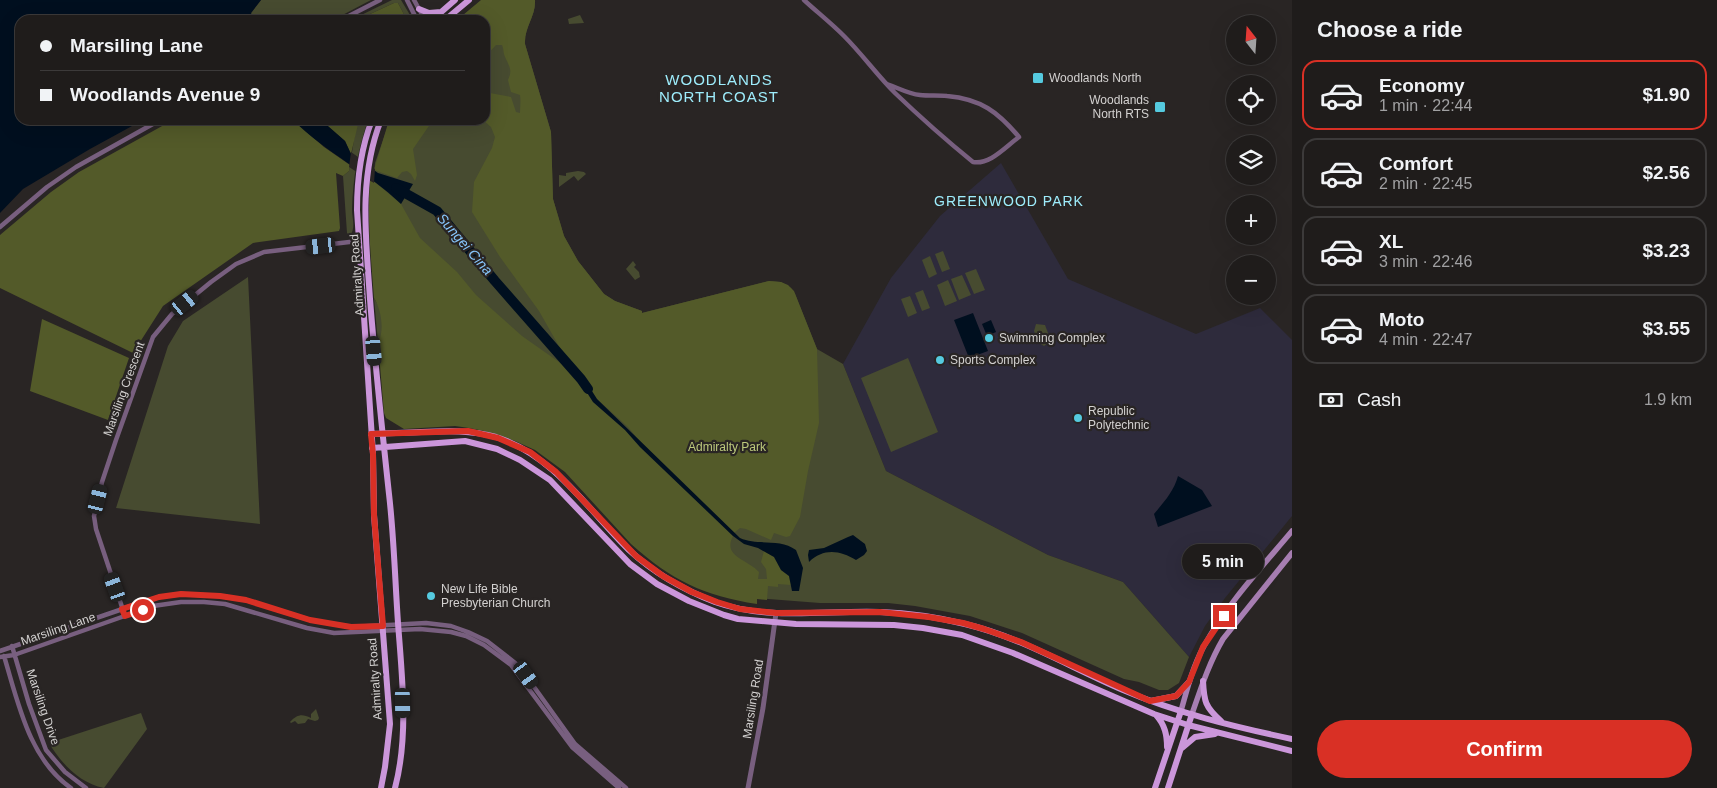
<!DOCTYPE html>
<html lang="en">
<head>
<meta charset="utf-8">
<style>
	body { margin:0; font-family:Helvetica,sans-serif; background:#272524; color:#f1f3f6; height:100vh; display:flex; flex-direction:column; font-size:19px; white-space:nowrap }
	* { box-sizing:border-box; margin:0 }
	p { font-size:16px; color:#a1a1a3 }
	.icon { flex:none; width:28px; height:28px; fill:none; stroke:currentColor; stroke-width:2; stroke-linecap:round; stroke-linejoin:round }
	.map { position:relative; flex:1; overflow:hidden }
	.panel { display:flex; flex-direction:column; background:#1f1c1b; width:425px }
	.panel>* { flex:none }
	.guide { position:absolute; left:15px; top:15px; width:475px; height:110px; border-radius:15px; box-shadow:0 5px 20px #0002,0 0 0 1px #3c3a3a; display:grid; align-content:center; height:110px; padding:0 25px; background:#1f1c1b }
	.needle { width:32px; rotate:343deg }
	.tools { position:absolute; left:1226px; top:15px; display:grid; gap:10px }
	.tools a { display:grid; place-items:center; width:50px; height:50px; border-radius:50%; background:#1f1c1b; box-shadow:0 5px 20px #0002,0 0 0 1px #3c3a3a; font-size:25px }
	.end { position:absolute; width:22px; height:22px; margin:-11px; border:6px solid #d93025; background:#fff; box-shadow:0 0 0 2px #fff }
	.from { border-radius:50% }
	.bubble { position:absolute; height:35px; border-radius:18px; background:#1f1c1b; box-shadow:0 5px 20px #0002,0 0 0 1px #3c3a3a; font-size:16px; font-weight:700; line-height:35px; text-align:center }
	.car { position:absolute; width:15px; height:30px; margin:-15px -8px; border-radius:6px; box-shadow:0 0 4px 1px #0007; background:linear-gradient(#222 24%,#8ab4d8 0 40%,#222 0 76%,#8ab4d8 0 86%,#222 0) }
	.guide b { display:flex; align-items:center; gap:18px; height:48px; font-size:19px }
	.guide b+b { border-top:1px solid #3c3a3a }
	.guide i { width:12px; height:12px; background:#f1f3f6 }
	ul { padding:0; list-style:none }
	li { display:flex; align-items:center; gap:15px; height:70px; margin:0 10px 8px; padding:0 15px; border:2px solid #3c3a3a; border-radius:15px }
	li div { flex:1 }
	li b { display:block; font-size:19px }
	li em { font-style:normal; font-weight:700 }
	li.current { border-color:#d93025 }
	li>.icon { width:45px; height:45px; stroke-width:1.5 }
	h2 { padding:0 25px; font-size:22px; line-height:60px }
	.pay { display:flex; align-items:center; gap:12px; height:55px; padding:0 25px; font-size:19px }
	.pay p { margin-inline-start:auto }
	.button { display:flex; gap:10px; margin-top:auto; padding:10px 25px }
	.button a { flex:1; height:58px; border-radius:30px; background:#d93025; color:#fff; font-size:20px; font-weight:700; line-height:58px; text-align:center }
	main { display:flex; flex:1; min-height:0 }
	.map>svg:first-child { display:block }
	.education { fill:#2e2b3c }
	.green { fill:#474b30 }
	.forest { fill:#535a29 }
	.water { fill:#000f1f }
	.pier { fill:#292524 }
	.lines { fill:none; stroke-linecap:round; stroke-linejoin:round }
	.river { stroke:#000f1f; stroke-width:10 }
	.minor { stroke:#785f7f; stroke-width:4.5 }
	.tertiary { stroke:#785f7f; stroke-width:5 }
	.secondary { stroke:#a77eb2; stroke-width:5.5 }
	.primary { stroke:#cb96da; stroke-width:6 }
	.route { stroke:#d93025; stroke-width:6 }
	.poi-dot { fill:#55cadf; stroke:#292524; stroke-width:2 }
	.labels { text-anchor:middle; stroke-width:4.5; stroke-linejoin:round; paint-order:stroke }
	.poi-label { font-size:12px; fill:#d3d1d0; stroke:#292524; text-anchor:start }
	.street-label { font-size:12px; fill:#d3d1d0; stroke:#292524 }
	.park-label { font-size:12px; fill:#bcc97c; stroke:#292524 }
	.neighbourhood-label { font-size:14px; letter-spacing:1px; fill:#9eedfc; stroke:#292524 }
	.water-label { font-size:14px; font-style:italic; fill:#88c7fe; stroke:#292524 }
	.quarter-label { font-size:15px; letter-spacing:1px; fill:#9eedfc; stroke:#292524 }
</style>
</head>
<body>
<main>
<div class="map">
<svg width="1292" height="788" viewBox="0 0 1292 788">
	<rect width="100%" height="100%" fill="#292524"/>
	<path class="education" d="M1001,163l67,116 128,55 64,-26 32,32v176l-67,82 -20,28 -16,31 -66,-75 -75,-27 -162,-84 -43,-107 48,-86 49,-62z"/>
	<path class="green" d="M261,0h110l-38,20h-80l-2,-7z
		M392,0h9l12,20h-6l-9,-17h-4l-37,17h-6z
		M535,0c1,16 -11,27 -10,44l26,88 2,67 11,37 14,25 26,33 11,7 27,10v2l127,-32 12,1 10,6 4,6 22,55 26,15 43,107 162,84 75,27 66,75 -10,26 -11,7h-9l-20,-8 -15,-3 -102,-46 -52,-17 -55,-10 -27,-3h-68l-63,-5 -174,-115 -202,-144 -3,3 -4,-44 4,7 -7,-92 4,-50 15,-43h95v-100z
		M580,15l4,8 -15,1 -1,-5z
		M359,120h9c-10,29 -15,58 -16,89 0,9 4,19 -2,27l-3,-3 -4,-57 6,-5 7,-44z
		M578,171l6,1 2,2 -8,7 -4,-5 -15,11v-12l7,1v-3z
		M943,251l7,18 -8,3 -7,-18z
		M930,256l7,18 -8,4 -7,-18z
		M633,261l3,4 -2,2 5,5 1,5 -5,3 -9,-11z
		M976,269l9,21 -11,4 -9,-21z
		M962,275l9,20 -12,5 -8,-21z
		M248,277l12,247 -144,-16 52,-162 15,-25z
		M948,280l9,21 -12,5 -8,-21z
		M923,290l7,18 -8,3 -7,-18z
		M910,296l7,17 -9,4 -7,-18z
		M1036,324l9,1 6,16 -7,5 -5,-3 -5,-12z
		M908,358l30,74 -47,20 -30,-74z
		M316,709l3,9 -1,2 -3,1 -7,-2 -3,4 -7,1 -3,-3 -4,2 -1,-1c8,-8 12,-8 21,-4v-4z
		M141,713l6,16 -43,59c-25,-5 -43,-25 -55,-45z"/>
	<path class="forest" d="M481,0h54c1,16 -11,27 -10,44l26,88 2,67 11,37 14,25 26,33 11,7 27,10v2l127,-32 12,1 7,3 6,6 23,58 2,74 -11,48 -8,46 -10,19 -4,1 -12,-4 -3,7 -25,-11 -6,-1 -6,5 -91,-88 -15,-18 -31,-28 -14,-22 -19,-22 -25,-44 -39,-54 -28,-45 2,-30 18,-34 3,-11 -4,-10 -8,-7h2v-23l2,-3 3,-1 21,4 5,15 4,1c0,-6 1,-11 0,-18l-9,-3 -3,-12c5,-10 1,-14 -3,-23 -2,-4 -1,-8 -3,-12h-6l-11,12v-37h-28z
		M394,3h4l9,17h-50z
		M173,120h120l31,27 26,18 -1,6 -6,5 -7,-3 4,55 -1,3 -86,12 -90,63 -30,47 -133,-65v-53l51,-43 28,-20z
		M321,120h38l-8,34 -6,-13z
		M389,120h44l-20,29 4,26 -2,6 -4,-7 -4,-3 -5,1 -5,6 -23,-8z
		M370,181l5,1 26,22 19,34 37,34 19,23 46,41 37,26 20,18 14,22 32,28 15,17 93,89c-11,21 15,23 26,36l-1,7h9l-1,-10 -5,-7 3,-11 10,6 7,13 8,6 2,9 -13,-1v3l-10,-1 -1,14 -10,-1v5c-53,-8 -86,-24 -126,-60l-66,-72 -30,-22 -20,-9 -31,-10 -15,-3 -14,-2 -51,3 -18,-11 -2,-5 -6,-71c7,-11 3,-33 -4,-44 -3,-39 -7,-78 -4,-117z
		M42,319l87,39 -21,62 -78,-29z"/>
	<path class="water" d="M0,0h261l-10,13 2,7h-233v100h123l-53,29 -67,40 -23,24z
		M293,120h28l24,21 6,13 27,19 35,11 -12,20c-33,-32 -75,-51 -108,-84z
		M973,313l15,38 -19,7 -15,-38z
		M991,320l5,12 -9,4 -5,-12z
		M583,377l14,22 143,139c18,8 40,0 56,12l7,18 -4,23h-7l-3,-15 -8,-6 -7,-13 -16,-9 -14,-4 -11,-8 -93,-89 -15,-17 -32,-28 -14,-22z
		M1178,476l24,14 10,16 -54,21 -4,-13c10,-12 20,-23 24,-38z
		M853,535l12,9 2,7 -3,4 -8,5c-16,-10 -33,-12 -47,2l-1,-7 1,-5 15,-2 24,-11z"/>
	<path class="pier" d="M351,152l24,17 -1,14 -25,-16z"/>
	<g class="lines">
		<path class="river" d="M396,188l41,23 58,70 86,98 7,10"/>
		<path class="minor" d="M407,0l10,20
			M414,0l11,20
			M804,0c13,12 27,23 40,36 18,18 33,39 51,57 25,24 51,47 78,69 17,3 32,-15 46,-25 -21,-25 -38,-38 -72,-41 -8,-1 -18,0 -27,-1 -11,-1 -22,-7 -33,-11
			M341,20l39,-20
			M0,227l47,-40 29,-20 84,-47
			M123,610l-27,-81 -2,-13 8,-34 14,-42 37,-103 19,-23 39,-32 25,-18 28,-12 94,-11
			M12,646l17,58 17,46 19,22 21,16
			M0,651l140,-48 19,-6 22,-3 39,2 26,4 64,20 41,7 75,-4 25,3 17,6 19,9 32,25 56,78 51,44
			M4,656c14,46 25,103 67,132
			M0,657l14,-2 139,-49 28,-4h23l21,2 82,24 27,5 86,-4 31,3 15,4 18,9 27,20 61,82 47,41"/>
		<path class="tertiary" d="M748,788l15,-80 13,-95"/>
		<path class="secondary" d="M1181,711c6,-22 12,-45 23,-65 23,-42 57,-78 88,-115
			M1192,714c9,-26 17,-51 31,-75l69,-86"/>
		<path class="primary" d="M419,9l10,4 12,-1
			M432,20l23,-20
			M445,20l24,-20
			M372,120c-11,28 -15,59 -15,90l16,244 1,61 16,209 -5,43 -4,21
			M381,120c-23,58 -15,119 -11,179 5,65 12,130 19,195 5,43 6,86 9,129 4,54 11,112 -3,165
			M371,434c16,-1 33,-1 50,-2 26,-1 50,-2 75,5 58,18 92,73 133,113 25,23 55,40 86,52 53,19 110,8 165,10 29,1 57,5 85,12 56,13 106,44 158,66 54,23 112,37 169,49
			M372,448l93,-7 32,8 23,11 30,20 80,84 27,20 32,17 35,14 14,4 58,5 98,1 29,3 39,7 51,18 141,61 34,11 104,26
			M1203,681c1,20 2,26 18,40
			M1151,701l25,-5 13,-14
			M1156,715c9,10 11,20 11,32
			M1182,748l13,-11 20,-3
			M1155,788l26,-77
			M1168,788l24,-74"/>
	</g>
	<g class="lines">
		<path class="route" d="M143,610l-18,6 -3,-7 37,-12 22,-3 39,2 26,4 64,20 41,7 32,-1 -9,-111 -1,-61 -2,-20 97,-3 30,7 32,14 26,20 80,84 27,20 29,16 25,10 23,7 36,4 104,-1 49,5 34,6 21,6 37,13 129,59 26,-5 13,-14 14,-35 21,-31"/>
	</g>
	<g class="poi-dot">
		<rect x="1032" y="72" width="12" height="12" rx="2.5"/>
		<rect x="1154" y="101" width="12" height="12" rx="2.5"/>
		<circle cx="989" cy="338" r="5"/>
		<circle cx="940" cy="360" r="5"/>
		<circle cx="1078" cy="418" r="5"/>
		<circle cx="431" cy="596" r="5"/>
	</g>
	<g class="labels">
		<g class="poi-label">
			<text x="1049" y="82">Woodlands North</text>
			<text x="1149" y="104" text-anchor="end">Woodlands<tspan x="1149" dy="14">North RTS</tspan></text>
			<text x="999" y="342">Swimming Complex</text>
			<text x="950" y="364">Sports Complex</text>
			<text x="1088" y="415">Republic<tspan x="1088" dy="14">Polytechnic</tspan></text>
			<text x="441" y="593">New Life Bible<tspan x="441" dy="14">Presbyterian Church</tspan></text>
		</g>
		<g class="street-label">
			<text transform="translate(357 275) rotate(-94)" y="4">Admiralty Road</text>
			<text transform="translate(124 389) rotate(-70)" y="4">Marsiling Crescent</text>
			<text transform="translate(58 629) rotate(-19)" y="4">Marsiling Lane</text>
			<text transform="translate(375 679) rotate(-94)" y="4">Admiralty Road</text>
			<text transform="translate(753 699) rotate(-81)" y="4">Marsiling Road</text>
			<text transform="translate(43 707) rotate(71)" y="4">Marsiling Drive</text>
		</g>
		<g class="park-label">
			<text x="727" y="451">Admiralty Park</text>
		</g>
		<g class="neighbourhood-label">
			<text x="1009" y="206">GREENWOOD PARK</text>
		</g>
		<g class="water-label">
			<text transform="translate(465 244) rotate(49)" y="5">Sungei Cina</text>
		</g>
		<g class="quarter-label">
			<text x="719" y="85">WOODLANDS<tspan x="719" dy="17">NORTH COAST</tspan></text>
		</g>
	</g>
</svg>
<div class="tools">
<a><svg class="needle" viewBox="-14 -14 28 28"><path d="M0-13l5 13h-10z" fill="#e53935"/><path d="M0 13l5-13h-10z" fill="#a1a1a3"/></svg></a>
<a><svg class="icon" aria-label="locate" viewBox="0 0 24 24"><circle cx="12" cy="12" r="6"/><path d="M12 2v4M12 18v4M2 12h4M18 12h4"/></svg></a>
<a><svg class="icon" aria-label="layers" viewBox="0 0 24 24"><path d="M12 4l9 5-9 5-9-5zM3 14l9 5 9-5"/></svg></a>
<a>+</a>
<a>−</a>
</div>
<i class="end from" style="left:143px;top:610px"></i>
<i class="end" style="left:1224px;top:616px"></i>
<div class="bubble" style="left:1182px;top:544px;width:82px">5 min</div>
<i class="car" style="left:321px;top:246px;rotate:264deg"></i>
<i class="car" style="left:185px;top:303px;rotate:51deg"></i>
<i class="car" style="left:374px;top:351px;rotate:175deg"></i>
<i class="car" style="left:98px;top:499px;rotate:14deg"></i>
<i class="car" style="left:115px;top:587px;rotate:340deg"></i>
<i class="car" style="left:526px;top:675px;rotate:144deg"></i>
<i class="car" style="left:403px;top:703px;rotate:179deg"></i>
<div class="guide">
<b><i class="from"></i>Marsiling Lane</b>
<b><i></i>Woodlands Avenue 9</b>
</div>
</div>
<section class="panel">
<h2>Choose a ride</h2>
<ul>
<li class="current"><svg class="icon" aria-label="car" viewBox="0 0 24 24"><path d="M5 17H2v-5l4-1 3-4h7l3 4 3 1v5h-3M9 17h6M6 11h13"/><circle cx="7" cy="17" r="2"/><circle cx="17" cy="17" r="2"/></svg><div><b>Economy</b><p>1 min · 22:44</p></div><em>$1.90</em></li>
<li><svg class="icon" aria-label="car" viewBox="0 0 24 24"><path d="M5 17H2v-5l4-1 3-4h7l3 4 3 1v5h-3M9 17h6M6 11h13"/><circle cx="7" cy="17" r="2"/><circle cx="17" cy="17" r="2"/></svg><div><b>Comfort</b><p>2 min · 22:45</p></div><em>$2.56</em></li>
<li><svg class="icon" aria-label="car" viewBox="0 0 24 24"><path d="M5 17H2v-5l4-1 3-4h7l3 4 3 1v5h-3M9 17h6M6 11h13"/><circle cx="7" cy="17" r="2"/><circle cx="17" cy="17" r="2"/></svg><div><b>XL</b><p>3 min · 22:46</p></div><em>$3.23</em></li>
<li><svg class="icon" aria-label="car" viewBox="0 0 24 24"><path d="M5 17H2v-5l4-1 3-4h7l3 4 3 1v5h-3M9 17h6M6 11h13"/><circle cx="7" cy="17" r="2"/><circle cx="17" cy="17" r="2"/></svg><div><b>Moto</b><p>4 min · 22:47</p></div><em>$3.55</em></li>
</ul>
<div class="pay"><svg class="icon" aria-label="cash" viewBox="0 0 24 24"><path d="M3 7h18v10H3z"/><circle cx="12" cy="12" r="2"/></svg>Cash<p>1.9 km</p></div>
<div class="button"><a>Confirm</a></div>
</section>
</main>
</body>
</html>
